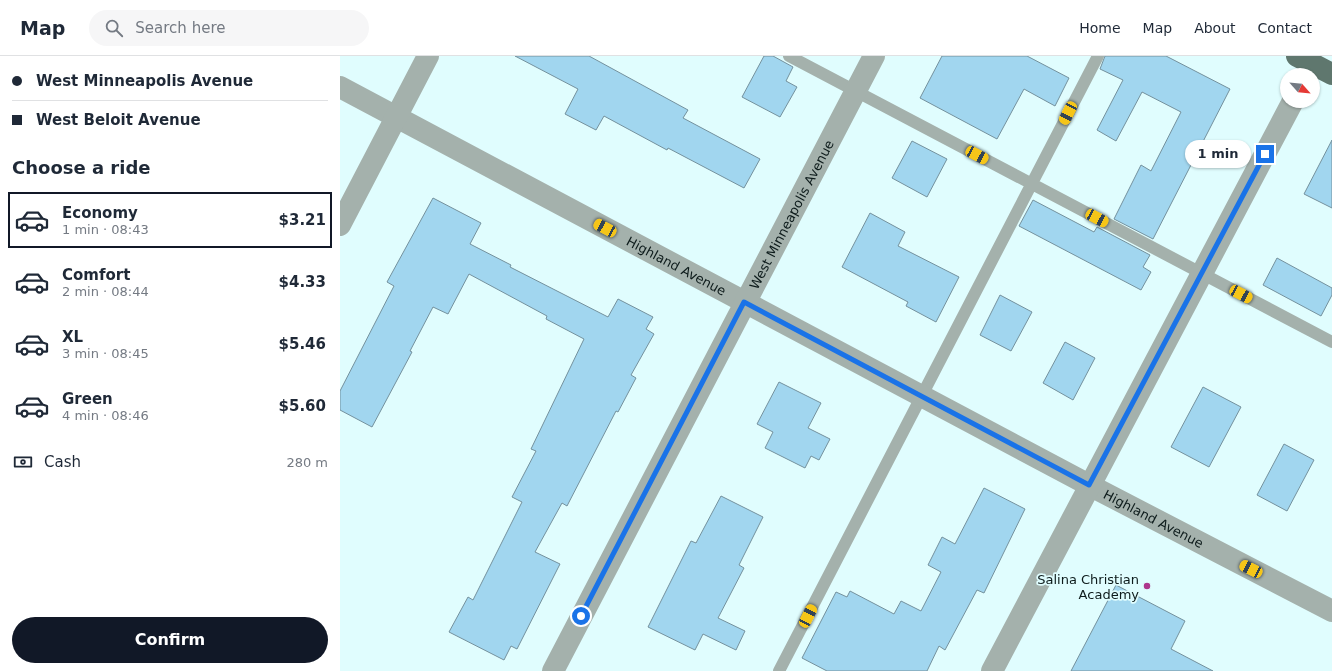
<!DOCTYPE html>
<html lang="en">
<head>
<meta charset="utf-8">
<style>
	body { margin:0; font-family:"DejaVu Sans",sans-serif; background:#f6f6f7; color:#1f2937; height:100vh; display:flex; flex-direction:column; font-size:15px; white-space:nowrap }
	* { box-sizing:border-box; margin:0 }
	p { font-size:13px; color:#747a83 }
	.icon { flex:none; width:22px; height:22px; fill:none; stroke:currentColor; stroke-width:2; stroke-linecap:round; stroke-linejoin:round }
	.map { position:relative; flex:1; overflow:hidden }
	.sheet { display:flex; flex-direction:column; background:#fff; width:340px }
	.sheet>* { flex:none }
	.hud { display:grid; align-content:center; height:88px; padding:0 12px; background:#fff }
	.needle { width:26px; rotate:117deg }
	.controls { position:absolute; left:940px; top:12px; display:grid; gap:8px }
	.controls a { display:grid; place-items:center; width:40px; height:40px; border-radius:50%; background:#fff; box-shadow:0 1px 3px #0004; font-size:20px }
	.end { position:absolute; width:18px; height:18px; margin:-9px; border:5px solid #1a73e8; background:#fff; box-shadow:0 0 0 2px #fff }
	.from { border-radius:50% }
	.bubble { position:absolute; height:28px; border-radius:14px; background:#fff; box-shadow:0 1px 3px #0004; font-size:13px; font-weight:700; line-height:28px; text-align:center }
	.car { position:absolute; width:12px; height:24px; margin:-12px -6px; border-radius:5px; box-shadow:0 0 3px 1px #0007; background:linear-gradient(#f5c518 24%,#345 0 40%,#f5c518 0 76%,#345 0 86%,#f5c518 0) }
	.hud b { display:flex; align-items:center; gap:14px; height:38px; font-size:15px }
	.hud b+b { border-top:1px solid #e0e1e3 }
	.hud i { width:10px; height:10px; background:#1f2937 }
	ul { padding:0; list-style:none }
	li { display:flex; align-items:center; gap:12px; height:56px; margin:0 8px 6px; padding:0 4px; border:2px solid transparent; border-radius:0px }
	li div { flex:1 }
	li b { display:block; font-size:15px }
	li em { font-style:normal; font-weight:700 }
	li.current { border-color:#111827 }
	li>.icon { width:36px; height:36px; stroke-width:1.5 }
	h2 { padding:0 12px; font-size:18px; line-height:48px }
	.pay { display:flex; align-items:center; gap:10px; height:44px; padding:0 12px; font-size:15px }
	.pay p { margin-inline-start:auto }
	.action { display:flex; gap:8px; margin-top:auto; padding:8px 12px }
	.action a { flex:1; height:46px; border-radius:24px; background:#111827; color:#fff; font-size:16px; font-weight:700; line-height:46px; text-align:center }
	header { display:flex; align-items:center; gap:24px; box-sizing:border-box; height:56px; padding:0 20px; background:#fff; border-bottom:1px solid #e0e1e3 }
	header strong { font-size:19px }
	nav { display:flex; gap:22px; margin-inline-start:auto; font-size:14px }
	.search { width:280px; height:36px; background:#f6f6f7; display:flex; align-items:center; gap:10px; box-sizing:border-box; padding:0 14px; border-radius:22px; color:#747a83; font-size:15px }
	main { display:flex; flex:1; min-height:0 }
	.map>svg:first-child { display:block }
	.building { fill:#a1d6ef; stroke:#74919d }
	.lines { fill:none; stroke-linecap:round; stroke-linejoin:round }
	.service { stroke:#a4b1ac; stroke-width:12 }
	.minor { stroke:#a4b1ac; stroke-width:22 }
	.primary { stroke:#5f776e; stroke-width:22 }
	.route { stroke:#1a73e8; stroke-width:5 }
	.poi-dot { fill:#ad368c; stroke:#e0fdfe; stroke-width:1.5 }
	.labels { text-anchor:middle; stroke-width:3.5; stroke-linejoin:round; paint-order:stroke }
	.street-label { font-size:13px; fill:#0d1b1b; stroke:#e0fdfe }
	.poi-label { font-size:13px; fill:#0d1b1b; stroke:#e0fdfe; text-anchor:end }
</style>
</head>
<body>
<header>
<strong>Map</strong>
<div class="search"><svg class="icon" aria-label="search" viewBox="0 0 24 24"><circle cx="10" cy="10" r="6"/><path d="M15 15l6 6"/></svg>Search here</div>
<nav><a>Home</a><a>Map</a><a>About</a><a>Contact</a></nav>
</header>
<main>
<section class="sheet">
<div class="hud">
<b><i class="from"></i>West Minneapolis Avenue</b>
<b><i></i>West Beloit Avenue</b>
</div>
<h2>Choose a ride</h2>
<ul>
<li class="current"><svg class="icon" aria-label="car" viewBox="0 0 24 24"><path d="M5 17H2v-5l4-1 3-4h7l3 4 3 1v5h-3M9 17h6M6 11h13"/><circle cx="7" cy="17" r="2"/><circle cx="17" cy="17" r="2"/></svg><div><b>Economy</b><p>1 min · 08:43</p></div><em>$3.21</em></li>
<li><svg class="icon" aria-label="car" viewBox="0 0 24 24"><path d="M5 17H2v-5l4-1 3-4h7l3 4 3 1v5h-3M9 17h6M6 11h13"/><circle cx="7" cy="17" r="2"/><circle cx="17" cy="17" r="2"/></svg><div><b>Comfort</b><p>2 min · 08:44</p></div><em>$4.33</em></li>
<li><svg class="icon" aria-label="car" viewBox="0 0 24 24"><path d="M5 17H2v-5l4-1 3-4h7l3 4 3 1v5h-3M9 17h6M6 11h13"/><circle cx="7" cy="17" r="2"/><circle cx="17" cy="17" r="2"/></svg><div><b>XL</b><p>3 min · 08:45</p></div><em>$5.46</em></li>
<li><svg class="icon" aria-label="car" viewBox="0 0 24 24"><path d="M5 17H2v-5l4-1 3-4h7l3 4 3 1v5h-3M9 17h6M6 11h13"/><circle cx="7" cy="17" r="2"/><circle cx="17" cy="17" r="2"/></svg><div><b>Green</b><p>4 min · 08:46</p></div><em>$5.60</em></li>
</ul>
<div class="pay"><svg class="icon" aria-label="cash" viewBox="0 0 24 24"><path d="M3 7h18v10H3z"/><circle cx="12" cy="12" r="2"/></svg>Cash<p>280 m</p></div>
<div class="action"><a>Confirm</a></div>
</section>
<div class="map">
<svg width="992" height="615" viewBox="0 0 992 615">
	<rect width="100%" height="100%" fill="#e0fdfe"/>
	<path class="building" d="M175,0h74l99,54 -5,8 77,41 -16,29 -76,-40 -1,2 -63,-34 -8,14 -31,-16 13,-25z
		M424,0h9l20,11 -7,14 11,6 -17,30 -38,-20z
		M602,0h85l42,22 -14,28 -31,-17 -27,50 -77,-41z
		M765,0h61l64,33 -77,150 -39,-20 27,-54 10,6 30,-59 -39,-20 -26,49 -19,-11 26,-50 -23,-11z
		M992,84v68l-28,-14z
		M572,85l35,18 -20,38 -35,-19z
		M93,142l48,25 -11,21 41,21 -1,2 98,50 10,-18 35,18 -7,12 8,5 -23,41 5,3 -18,34 -2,-1 -49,95 -5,-3 -27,49 25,12 -43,85 -6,-3 -7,14 -55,-28 19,-35 5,3 49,-98 -10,-5 24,-46 -5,-2 53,-110 -38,-20 1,-3 -78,-42 -21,40 -15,-7 -23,44 2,1 -40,75 -32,-17v-19l54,-105 -7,-4z
		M693,144l61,32 3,-5 53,28 -7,12 8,5 -10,18 -122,-64z
		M530,157l35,19 -7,14 61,31 -23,45 -30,-16 2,-4 -66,-35z
		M937,202l55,30v7l-11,21 -58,-31z
		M660,239l32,17 -21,39 -31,-16z
		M725,286l30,16 -22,42 -30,-17z
		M439,326l42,21 -13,25 22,11 -11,21 -8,-4 -6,12 -40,-20 8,-16 -16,-8z
		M863,331l38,20 -32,60 -38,-20z
		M944,388l30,16 -27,51 -30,-16z
		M644,432l41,21 -41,84 -7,-3 -32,60 -6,-4 -12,25h-100l-25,-13 34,-66 11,5 3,-6 44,23 7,-13 20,10 20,-39 -13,-7 14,-28 13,7z
		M381,440l42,21 -24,48 5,3 -26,50 27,13 -9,19 -33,-16 -8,16 -47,-23 43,-86 5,2z
		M776,529l69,36 -14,28 42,22h-142z"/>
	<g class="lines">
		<path class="service" d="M449,0l543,286
			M439,615l319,-615"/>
		<g class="minor">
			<path id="s1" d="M0,31l749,398 243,126"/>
			<path d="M0,169l88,-169"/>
			<path id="s2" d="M213,615l321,-615"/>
			<path d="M652,615l301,-570"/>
		</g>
		<path class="primary" d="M957,0l35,18"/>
	</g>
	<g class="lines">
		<path class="route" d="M241,560l163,-314 345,183 176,-331"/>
	</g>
	<circle class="poi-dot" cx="807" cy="530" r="4"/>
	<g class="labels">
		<g class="street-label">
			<text dy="5" stroke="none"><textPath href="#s2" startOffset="515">West Minneapolis Avenue</textPath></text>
			<text dy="5" stroke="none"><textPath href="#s1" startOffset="381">Highland Avenue</textPath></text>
			<text dy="5" stroke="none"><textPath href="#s1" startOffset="921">Highland Avenue</textPath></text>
		</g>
		<g class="poi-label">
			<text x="799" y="528">Salina Christian<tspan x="799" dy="15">Academy</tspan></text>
		</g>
	</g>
</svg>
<div class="controls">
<a><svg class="needle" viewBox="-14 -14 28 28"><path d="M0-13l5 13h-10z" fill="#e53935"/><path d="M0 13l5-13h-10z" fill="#747a83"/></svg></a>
</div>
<i class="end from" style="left:241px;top:560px"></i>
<i class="end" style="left:925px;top:98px"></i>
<div class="bubble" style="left:845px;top:84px;width:66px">1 min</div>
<i class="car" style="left:728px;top:57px;rotate:207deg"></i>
<i class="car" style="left:637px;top:99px;rotate:118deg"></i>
<i class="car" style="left:757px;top:162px;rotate:118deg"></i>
<i class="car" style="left:265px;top:172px;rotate:298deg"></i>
<i class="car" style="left:901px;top:238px;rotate:118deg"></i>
<i class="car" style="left:911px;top:513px;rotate:297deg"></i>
<i class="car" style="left:468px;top:560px;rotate:27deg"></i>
</div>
</main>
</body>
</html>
